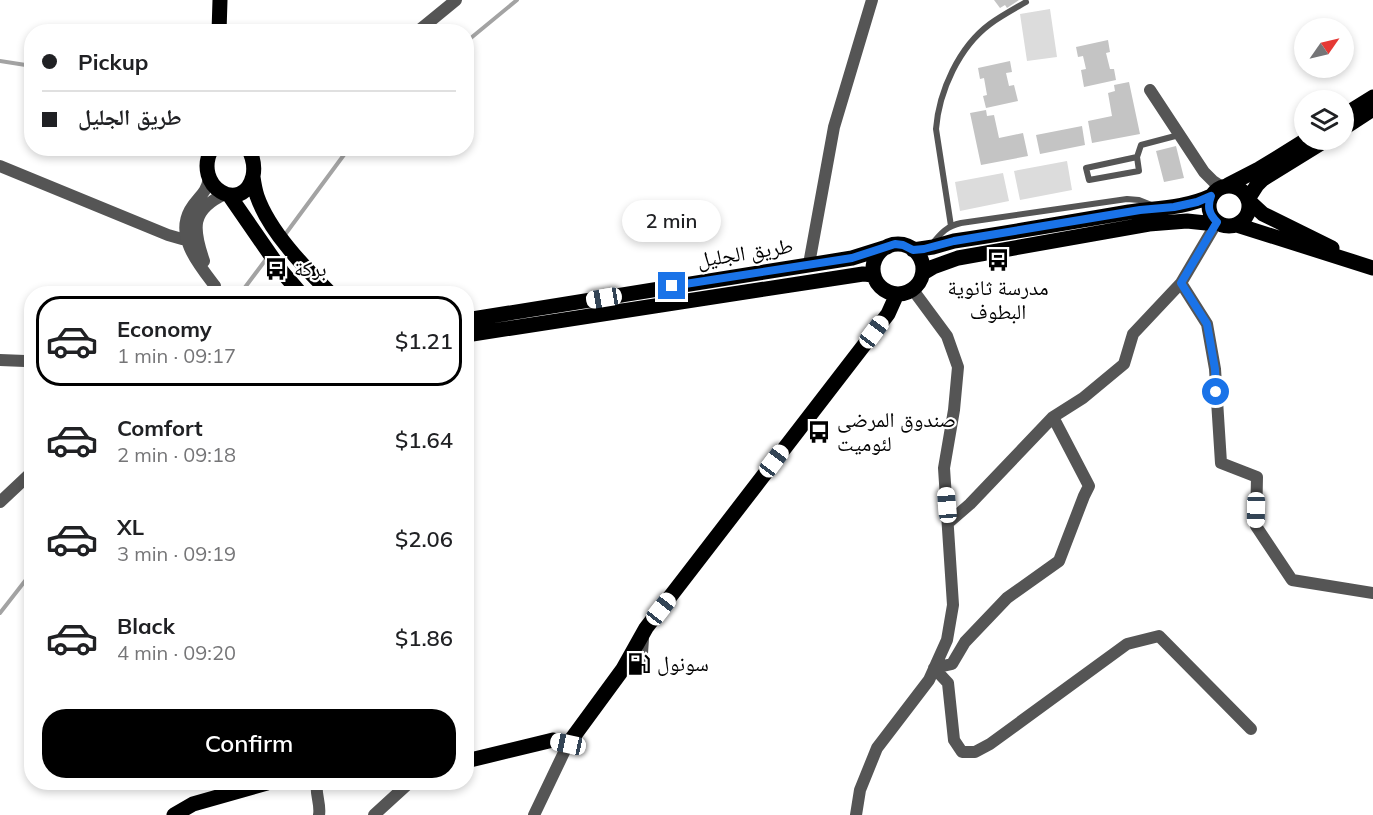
<!DOCTYPE html>
<html lang="en">
<head>
<meta charset="utf-8">
<style>
	body { margin:0; font-family:Mulish,"Noto Naskh Arabic",sans-serif; background:#f2f2f2; color:#202124; height:100vh; display:flex; flex-direction:column; font-size:22px; white-space:nowrap }
	* { box-sizing:border-box; margin:0 }
	p { font-size:20px; color:#757577 }
	.icon { flex:none; width:33px; height:33px; fill:none; stroke:currentColor; stroke-width:2; stroke-linecap:round; stroke-linejoin:round }
	.map { position:relative; flex:1; overflow:hidden }
	.sheet { position:absolute; left:24px; top:286px; width:450px; height:504px; display:flex; flex-direction:column; background:#fff; border-radius:24px; box-shadow:0 3px 9px #0003 }
	.sheet>* { flex:none }
	.top-card { position:absolute; left:24px; top:24px; width:450px; height:132px; border-radius:24px; box-shadow:0 3px 9px #0003; display:grid; align-content:center; height:132px; padding:0 18px; background:#fff }
	.needle { width:39px; rotate:56deg }
	.buttons { position:absolute; left:1294px; top:18px; display:grid; gap:12px }
	.buttons a { display:grid; place-items:center; width:60px; height:60px; border-radius:50%; background:#fff; box-shadow:0 3px 9px #0003; font-size:30px }
	.end { position:absolute; width:27px; height:27px; margin:-14px; border:8px solid #1a73e8; background:#fff; box-shadow:0 0 0 3px #fff }
	.from { border-radius:50% }
	.bubble { position:absolute; height:42px; border-radius:21px; background:#fff; box-shadow:0 3px 9px #0003; font-size:20px; font-weight:600; line-height:42px; text-align:center }
	.car { position:absolute; width:18px; height:36px; margin:-18px -9px; border-radius:8px; box-shadow:0 0 4px 2px #0007; background:linear-gradient(#fff 24%,#345 0 40%,#fff 0 76%,#345 0 86%,#fff 0) }
	.top-card b { display:flex; align-items:center; gap:21px; height:57px; font-size:22px }
	.top-card b+b { border-top:2px solid #e0e0e0 }
	.top-card i { width:15px; height:15px; background:#202124 }
	ul { padding:10px 0 0; list-style:none }
	li { display:flex; align-items:center; gap:18px; height:90px; margin:0 12px 9px; padding:0 6px; border:3px solid transparent; border-radius:24px }
	li div { flex:1 }
	li b { display:block; font-size:22px }
	li em { font-style:normal; font-weight:600 }
	li.on { border-color:#000 }
	li>.icon { width:54px; height:54px; stroke-width:1.5 }
	.cta { display:flex; gap:12px; margin-top:auto; padding:12px 18px }
	.cta a { flex:1; height:69px; border-radius:24px; background:#000; color:#fff; font-size:24px; font-weight:600; line-height:69px; text-align:center }
	.map>svg:first-child { display:block }
	.green { fill:#dcdcdc }
	.lines { fill:none; stroke-linecap:round; stroke-linejoin:round }
	.stream { stroke:#a3a3a3; stroke-width:4 }
	.building { fill:#c4c4c4 }
	.service { stroke:#555; stroke-width:6 }
	.minor { stroke:#555; stroke-width:12 }
	.tertiary { stroke:#555; stroke-width:12 }
	.primary { stroke:#000; stroke-width:15 }
	.route { stroke:#1a73e8; stroke-width:8 }
	.labels { text-anchor:middle; stroke-width:4.5; stroke-linejoin:round; paint-order:stroke }
	.street-label { font-size:21px; fill:#000; stroke:#fff }
	.poi-label { font-size:21px; fill:#000; stroke:#fff; text-anchor:start }
</style>
</head>
<body>
<div class="map">
<svg width="1373" height="815" viewBox="0 0 1373 815">
	<rect width="100%" height="100%" fill="#fff"/>
	<path class="green" d="M1050,9l7,48 -30,4 -7,-47z
		M1067,161l5,29 -52,10 -6,-29z
		M1003,173l6,28 -49,10 -5,-29z"/>
	<g class="lines">
		<path class="stream" d="M466,42l51,-42
			M0,61l32,5
			M284,236l65,-88
			M240,294l27,-36
			M0,613l32,-41"/>
	</g>
	<path class="building" d="M994,0h25l-12,8 -2,-3 -5,3z
		M1108,40l2,12 -4,1 4,16h4l2,11 -32,7 -3,-17 5,-1 -3,-13 -5,1 -2,-10z
		M1010,61l2,11 -6,1 3,13 5,-1 4,16 -32,7 -3,-12 4,-1 -3,-17 -4,1 -2,-11z
		M1129,82l11,52 -48,9 -4,-22 24,-5 -4,-23 7,-2 -1,-6z
		M986,110l1,6 7,-1 5,23 24,-5 5,23 -47,9 -11,-52z
		M1082,126l3,19 -45,9 -4,-19z
		M1176,146l8,32 -20,4 -8,-31z"/>
	<g class="lines">
		<path class="service" d="M1137,157l2,14 -50,9 -3,-12 51,-11 4,-12 38,-10
			M951,226l-15,-97c3,-38 23,-82 54,-105 11,-8 24,-15 36,-22
			M932,244c9,-11 15,-18 29,-21l166,-24 12,1 15,6
			M624,669l20,-1 2,-29"/>
		<path class="minor" d="M417,32l39,-32
			M1150,90l54,82 9,9 9,6
			M0,166l168,69 14,4h13
			M1217,222l-36,61 26,41 8,45 6,94 36,14 -1,49 36,54 81,13
			M809,264l25,-137 38,-127
			M1181,283l-48,51 -9,30 -41,34 -30,19 36,69 -5,10 -25,65 -52,37 -42,44 -13,22 -18,4 14,15 6,57 8,12h13l15,-8 137,-100 32,-8 92,93
			M0,360l25,1 7,3
			M0,502l32,-30
			M948,523l22,-19 83,-87
			M317,783c-2,11 4,21 2,32
			M374,815l35,-32
			M856,815l4,-25 17,-42 52,-68 18,-40 6,-35 -9,-137 10,-58 4,-43 -11,-31 -34,-46"/>
		<path class="tertiary" d="M209,178c-3,17 -11,18 -19,32 -15,27 9,55 25,76
			M204,261c-11,-32 -14,-51 21,-67
			M534,815l34,-71"/>
		<path class="primary" d="M219,32l1,-32
			M1344,115l29,-18
			M1344,128l29,-19
			M212,148c-21,39 31,68 41,28 2,-10 0,-19 -5,-28
			M253,177c1,7 2,13 4,19 12,35 48,72 74,98
			M1228,185l31,-16 47,-29
			M1209 206a20 20 0 1 1 40 0a20 20 0 1 1-40 0Z
			M229,195l54,78 18,21
			M1248,199l9,-14 6,-6 63,-39
			M1250,202l13,12 69,34
			M1237,225l136,43
			M873 269a25 25 0 1 1 50 0a25 25 0 1 1-50 0Z
			M913,250l20,-3 21,-6c59,-9 117,-19 175,-29 28,-4 56,-4 82,-16
			M923,273l10,-6 25,-9 191,-34 38,-3 19,2 9,-3
			M466,320l386,-62 35,-11
			M466,335l397,-61 11,1
			M466,761l87,-21 15,4 55,-75 23,-41 242,-314 9,-20
			M174,815l19,-11 74,-21"/>
	</g>
	<g class="lines">
		<path class="route" d="M672,286l180,-28 43,-14 8,1 10,5 11,-1 30,-8 186,-31 34,-3 23,-5 14,-6c-4,11 -2,18 6,26l-36,61 26,41 8,45 1,23"/>
	</g>
	<defs>
		<g id="bus-bare" transform="scale(1.8)"><path d="M-5-6H5V4H4V6H2V4H-2V6H-4V4H-5ZM-3.5-4V0h7V-4ZM-3.5 1.2v1.5H-2V1.2ZM2 1.2v1.5H3.5V1.2Z" fill="#000" stroke="#fff" stroke-width="2.5" paint-order="stroke"/></g>
		<g id="fuel-bare" transform="scale(1.8)"><path d="M-5.5-6h7V0h2V4h1.3V-2.5L3-4.5l.8-.8L6-3V5H2.5V1h-1V6h-7ZM-4.2-4.7v3.2H.2V-4.7Z" fill="#000" stroke="#fff" stroke-width="2.5" paint-order="stroke"/></g>
	</defs>
	<g fill-rule="evenodd">
		<use href="#bus-bare" x="998" y="260"/>
		<use href="#bus-bare" x="276" y="269"/>
		<use href="#bus-bare" x="819" y="432"/>
		<use href="#fuel-bare" x="639" y="664"/>
	</g>
	<g class="labels">
		<g class="street-label">
			<text transform="translate(745 253) rotate(-9)" y="7">طريق الجليل</text>
		</g>
		<g class="poi-label">
			<text x="294" y="276">بركة</text>
			<text x="998" y="295" text-anchor="middle">مدرسة ثانوية<tspan x="998" dy="24">البطوف</tspan></text>
			<text x="837" y="427">صندوق المرضى<tspan x="837" dy="24">لئوميت</tspan></text>
			<text x="657" y="671">سونول</text>
		</g>
	</g>
</svg>
<div class="buttons">
<a><svg class="needle" viewBox="-14 -14 28 28"><path d="M0-13l5 13h-10z" fill="#e53935"/><path d="M0 13l5-13h-10z" fill="#757577"/></svg></a>
<a><svg class="icon" aria-label="layers" viewBox="0 0 24 24"><path d="M12 4l9 5-9 5-9-5zM3 14l9 5 9-5"/></svg></a>
</div>
<i class="end from" style="left:1216px;top:392px"></i>
<i class="end" style="left:672px;top:286px"></i>
<div class="bubble" style="left:622px;top:200px;width:99px">2 min</div>
<i class="car" style="left:604px;top:298px;rotate:261deg"></i>
<i class="car" style="left:874px;top:332px;rotate:37deg"></i>
<i class="car" style="left:774px;top:461px;rotate:37deg"></i>
<i class="car" style="left:947px;top:505px;rotate:355deg"></i>
<i class="car" style="left:1256px;top:510px;rotate:181deg"></i>
<i class="car" style="left:661px;top:609px;rotate:38deg"></i>
<i class="car" style="left:568px;top:744px;rotate:282deg"></i>
<div class="top-card">
<b><i class="from"></i>Pickup</b>
<b><i></i>طريق الجليل</b>
</div>
<section class="sheet">
<ul>
<li class="on"><svg class="icon" aria-label="car" viewBox="0 0 24 24"><path d="M5 17H2v-5l4-1 3-4h7l3 4 3 1v5h-3M9 17h6M6 11h13"/><circle cx="7" cy="17" r="2"/><circle cx="17" cy="17" r="2"/></svg><div><b>Economy</b><p>1 min · 09:17</p></div><em>$1.21</em></li>
<li><svg class="icon" aria-label="car" viewBox="0 0 24 24"><path d="M5 17H2v-5l4-1 3-4h7l3 4 3 1v5h-3M9 17h6M6 11h13"/><circle cx="7" cy="17" r="2"/><circle cx="17" cy="17" r="2"/></svg><div><b>Comfort</b><p>2 min · 09:18</p></div><em>$1.64</em></li>
<li><svg class="icon" aria-label="car" viewBox="0 0 24 24"><path d="M5 17H2v-5l4-1 3-4h7l3 4 3 1v5h-3M9 17h6M6 11h13"/><circle cx="7" cy="17" r="2"/><circle cx="17" cy="17" r="2"/></svg><div><b>XL</b><p>3 min · 09:19</p></div><em>$2.06</em></li>
<li><svg class="icon" aria-label="car" viewBox="0 0 24 24"><path d="M5 17H2v-5l4-1 3-4h7l3 4 3 1v5h-3M9 17h6M6 11h13"/><circle cx="7" cy="17" r="2"/><circle cx="17" cy="17" r="2"/></svg><div><b>Black</b><p>4 min · 09:20</p></div><em>$1.86</em></li>
</ul>
<div class="cta"><a>Confirm</a></div>
</section>
</div>
</body>
</html>
